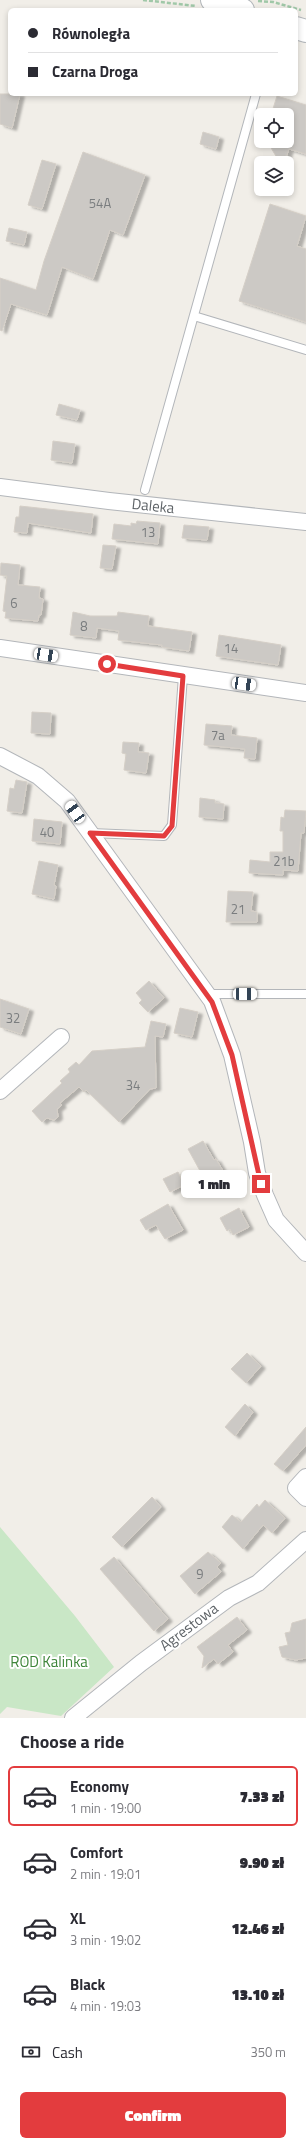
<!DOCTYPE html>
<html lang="en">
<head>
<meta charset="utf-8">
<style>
	body { margin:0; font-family:"Titillium Web",sans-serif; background:#f2f2f3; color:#2b2b33; height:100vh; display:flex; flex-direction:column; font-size:15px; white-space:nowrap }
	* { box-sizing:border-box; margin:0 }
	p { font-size:13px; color:#7c7c81 }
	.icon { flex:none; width:22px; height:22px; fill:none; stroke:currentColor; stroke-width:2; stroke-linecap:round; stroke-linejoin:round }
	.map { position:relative; height:1718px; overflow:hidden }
	.drawer { display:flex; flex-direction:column; background:#fff; flex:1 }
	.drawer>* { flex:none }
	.hud { position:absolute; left:8px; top:8px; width:290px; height:88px; border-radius:6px; box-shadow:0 2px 6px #0003; display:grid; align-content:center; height:88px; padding:0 20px; background:#fff }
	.controls { position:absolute; left:254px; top:108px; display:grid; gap:8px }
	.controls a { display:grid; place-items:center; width:40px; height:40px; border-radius:6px; background:#fff; box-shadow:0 2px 6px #0003; font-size:20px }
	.end { position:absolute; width:18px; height:18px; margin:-9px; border:5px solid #e33c3e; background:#fff; box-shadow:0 0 0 2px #fff }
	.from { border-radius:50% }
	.bubble { position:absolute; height:28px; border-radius:6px; background:#fff; box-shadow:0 2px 6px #0003; font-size:13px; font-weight:800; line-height:28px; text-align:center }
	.car { position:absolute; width:12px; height:24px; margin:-12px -6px; border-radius:5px; box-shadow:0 0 3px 1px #0007; background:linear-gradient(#fff 24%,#345 0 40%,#fff 0 76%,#345 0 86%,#fff 0) }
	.hud b { display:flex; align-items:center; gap:14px; height:38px; font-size:15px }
	.hud b+b { border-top:1px solid #e1e1e2 }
	.hud i { width:10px; height:10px; background:#2b2b33 }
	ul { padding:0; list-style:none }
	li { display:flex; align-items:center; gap:12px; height:60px; margin:0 8px 6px; padding:0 12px; border:2px solid transparent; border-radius:6px }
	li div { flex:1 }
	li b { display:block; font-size:15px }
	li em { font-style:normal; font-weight:800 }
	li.selected { border-color:#e33c3e }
	li>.icon { width:36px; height:36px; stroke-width:1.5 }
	h2 { padding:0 20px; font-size:18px; line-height:48px }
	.pay { display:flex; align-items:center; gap:10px; height:44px; padding:0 20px; font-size:15px }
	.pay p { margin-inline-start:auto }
	.action { display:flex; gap:8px; margin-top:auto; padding:8px 20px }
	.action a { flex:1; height:46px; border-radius:6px; background:#e33c3e; color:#fff; font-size:16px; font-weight:800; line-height:46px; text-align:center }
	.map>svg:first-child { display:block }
	.green { fill:#c9e7c6 }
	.building { fill:#ccc9c5; stroke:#d5cfc7; filter:url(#shadow) }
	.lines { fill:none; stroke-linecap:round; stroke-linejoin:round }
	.lane-casing { stroke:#b3b6ba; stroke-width:10 }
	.street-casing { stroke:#b3b6ba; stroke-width:18 }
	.secondary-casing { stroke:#b4b8bc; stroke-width:24 }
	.path { stroke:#a0c8a8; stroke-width:2.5; stroke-dasharray:4 2; stroke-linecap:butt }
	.lane { stroke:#fff; stroke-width:8 }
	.street { stroke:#fff; stroke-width:16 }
	.secondary { stroke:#fff; stroke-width:22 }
	.route { stroke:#e33c3e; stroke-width:5 }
	.labels { text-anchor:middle; stroke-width:4; stroke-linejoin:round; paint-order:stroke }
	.number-label { font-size:13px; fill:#7a7d7f }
	.street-label { font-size:15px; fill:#5f6468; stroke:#fff }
	.park-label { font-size:15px; fill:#3d8539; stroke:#fff }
</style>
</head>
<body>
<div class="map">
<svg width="306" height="1718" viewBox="0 0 306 1718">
	<defs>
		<filter id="shadow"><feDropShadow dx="4.5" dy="2.5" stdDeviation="1" flood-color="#0004"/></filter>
	</defs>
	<rect width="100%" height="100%" fill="#f1eee8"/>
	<path class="green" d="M0,1527l75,89 39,51 -53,49 -54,-9 -7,7z"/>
	<path class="building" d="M0,94h20l-8,34 -12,-4z
		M277,96l29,9v49l-17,-5 -5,14h-4l-13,-22h20v-26h-16z
		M203,132l16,5 -3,12 -16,-5z
		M83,152l62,23 -22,60 -13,-5 -17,49 -31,-12 -15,48 -36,-11 -9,27 -2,-1v-52l36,12 8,-29z
		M42,160l14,4 -14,45 -14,-4z
		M270,204l36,12 -9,30 9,3v73l-67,-21z
		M9,228l18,4 -3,13 -18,-4z
		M59,404l21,6 -3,10 -21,-5z
		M53,441l22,3 -3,19 -21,-3z
		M20,506l73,8 -2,19 -63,-10 -1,10 -13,-1 2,-15h3z
		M137,521l23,2 -2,21 -46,-5 2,-15 17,2v-3l5,1z
		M184,525l25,2 -2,13 -25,-2z
		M103,545l13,1 -4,23 -12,-1z
		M1,563l19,2 -2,20 22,2 -1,11 4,1 -2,16h-2l-1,6 -33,-3 1,-6 -3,-1 4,-35 -7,-1z
		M73,612l17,4h27l1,-4 31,4 -1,10 44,6 -3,19 -27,-4v-2l-44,-5 1,-9 -22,-3 -1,10 -26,-3z
		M219,635l62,10 -3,20 -62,-9z
		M32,712l19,1 -1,21 -19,-1z
		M206,724l26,2 -1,9 26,3 -2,21 -11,-1 1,-9 -41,-4z
		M123,742l16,1 -1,9 11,1 -3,20 -22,-3 2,-16 -4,-1z
		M16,780l11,2 -5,31 -15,-2 3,-23 4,1z
		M200,798l15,2v3l9,1 -1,15 -24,-2z
		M285,810l21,1 -2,22h-3l-3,38 -15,-1v5l-34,-2 1,-13 20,2v-10h13v-21h-3l1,-14 3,1z
		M34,819l28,3 -2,22 -28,-3z
		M39,861l19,4 -4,20 2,1 -2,13 -22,-5z
		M228,891l25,1 -2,19 6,1v10h-31z
		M149,981l15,17 -16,14 -9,-9 3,-3 -6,-7z
		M0,999l29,10 -8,25 -21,-7z
		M180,1008l18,4 -6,25 -18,-4z
		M151,1021l15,3 -3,13 -8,-1 1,52 -6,1 -31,33 -33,-32 -2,2 -5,-5 -19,16 2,2 -5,4 1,8 -4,3 -7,-2 -5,4 -10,-11 30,-28 -2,-2 10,-9 -2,-3 8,-7 3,3 13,-14 53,-4z
		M203,1141l11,19 2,-1 13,22 -18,10 -23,-42z
		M178,1172l6,13 -14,7 -7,-13z
		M168,1204l15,26 -18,9 -9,-14 -10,5 -6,-10z
		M239,1208l10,19 -16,8 -3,-6 -3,2 -7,-13z
		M247,1353l14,13 -15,17 -15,-14z
		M245,1404l8,8 -18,24 -10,-9z
		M306,1427v18l-23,26 -9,-7z
		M152,1497l9,10 -39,40 -10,-10z
		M265,1500l20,18 -13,15 -9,-8 -20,24 -21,-22 10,-12 9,7 16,-18 2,3z
		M208,1552l13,11 -4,4 4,5 -26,22 -15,-18z
		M114,1557l54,62 -14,12 -54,-62z
		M237,1617l10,13 -19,15 5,7 -15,12 -4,-5 -12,9 2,-12 -7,-9z
		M306,1619v39l-10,2 -14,-3 -3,-10 9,-2 -3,-12 5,-1 2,-9z"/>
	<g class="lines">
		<g class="lane-casing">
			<path id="lane" d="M194,316l112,34
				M145,490l111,-396
				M91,833l73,3 8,-11 11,-149
				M207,994h99"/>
		</g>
		<g class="street-casing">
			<path id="street" d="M0,487l109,14 197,21
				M0,648l306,45
				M0,756l38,20 29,25 145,200 20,54 20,87 5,31 8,22 11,25 30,33
				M0,1091l61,-54
				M306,1477l-10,11 10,10
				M73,1718l68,-55 88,-65 29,-15 48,-43"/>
		</g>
		<g class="secondary-casing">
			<path id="secondary" d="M212,0l31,10
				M296,28l10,3"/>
		</g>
		<path class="path" d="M143,0l53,6
			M258,1l15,1 28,8"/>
		<use href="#lane" class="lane"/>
		<use href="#street" class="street"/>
		<use href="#secondary" class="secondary"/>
	</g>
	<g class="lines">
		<path class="route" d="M107,664l76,12 -11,150 -8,10 -74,-3 122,169 20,53 29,129"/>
	</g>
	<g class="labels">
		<g class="number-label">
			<text x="100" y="208">54A</text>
			<text x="148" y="537">13</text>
			<text x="14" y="608">6</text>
			<text x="84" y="631">8</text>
			<text x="231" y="653">14</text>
			<text x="218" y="740">7a</text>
			<text x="47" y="837">40</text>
			<text x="284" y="866">21b</text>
			<text x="238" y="914">21</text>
			<text x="13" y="1023">32</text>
			<text x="133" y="1090">34</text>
			<text x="200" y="1579">9</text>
		</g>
		<g class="street-label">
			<text transform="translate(153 506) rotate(6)" y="5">Daleka</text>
			<text transform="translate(189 1627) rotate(-37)" y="5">Agrestowa</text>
		</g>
		<g class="park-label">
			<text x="49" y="1667">ROD Kalinka</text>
		</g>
	</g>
</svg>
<div class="controls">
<a><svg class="icon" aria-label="locate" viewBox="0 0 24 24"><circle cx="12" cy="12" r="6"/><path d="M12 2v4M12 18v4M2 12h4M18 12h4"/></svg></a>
<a><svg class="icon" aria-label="layers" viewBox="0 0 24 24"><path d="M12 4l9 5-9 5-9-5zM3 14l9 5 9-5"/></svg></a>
</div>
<i class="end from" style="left:107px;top:664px"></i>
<i class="end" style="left:261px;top:1184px"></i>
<div class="bubble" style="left:181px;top:1170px;width:66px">1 min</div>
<i class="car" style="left:46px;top:655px;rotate:99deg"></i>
<i class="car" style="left:244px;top:684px;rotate:98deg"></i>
<i class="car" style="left:75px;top:812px;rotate:325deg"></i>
<i class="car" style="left:245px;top:994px;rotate:90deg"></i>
<div class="hud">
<b><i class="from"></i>Równoległa</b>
<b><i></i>Czarna Droga</b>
</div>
</div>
<section class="drawer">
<h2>Choose a ride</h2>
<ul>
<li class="selected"><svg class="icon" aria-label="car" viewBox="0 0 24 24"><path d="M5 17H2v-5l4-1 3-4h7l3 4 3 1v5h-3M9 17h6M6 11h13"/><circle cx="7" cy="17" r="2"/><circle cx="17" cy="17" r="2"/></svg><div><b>Economy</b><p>1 min · 19:00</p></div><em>7.33 zł</em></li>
<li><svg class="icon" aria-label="car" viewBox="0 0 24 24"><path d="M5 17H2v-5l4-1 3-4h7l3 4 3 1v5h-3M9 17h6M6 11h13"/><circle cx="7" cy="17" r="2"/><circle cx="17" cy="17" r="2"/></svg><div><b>Comfort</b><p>2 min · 19:01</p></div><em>9.90 zł</em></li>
<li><svg class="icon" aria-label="car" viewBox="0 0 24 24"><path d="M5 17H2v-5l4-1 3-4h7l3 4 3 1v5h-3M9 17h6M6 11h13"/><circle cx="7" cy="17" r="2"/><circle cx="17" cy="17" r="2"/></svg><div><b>XL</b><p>3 min · 19:02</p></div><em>12.46 zł</em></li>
<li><svg class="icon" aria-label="car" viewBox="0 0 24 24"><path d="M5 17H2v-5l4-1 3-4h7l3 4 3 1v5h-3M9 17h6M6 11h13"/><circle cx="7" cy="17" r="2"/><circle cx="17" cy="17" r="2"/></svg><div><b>Black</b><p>4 min · 19:03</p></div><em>13.10 zł</em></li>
</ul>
<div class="pay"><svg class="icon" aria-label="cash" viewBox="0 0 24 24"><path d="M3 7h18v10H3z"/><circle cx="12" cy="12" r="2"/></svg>Cash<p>350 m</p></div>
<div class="action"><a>Confirm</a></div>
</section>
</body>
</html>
